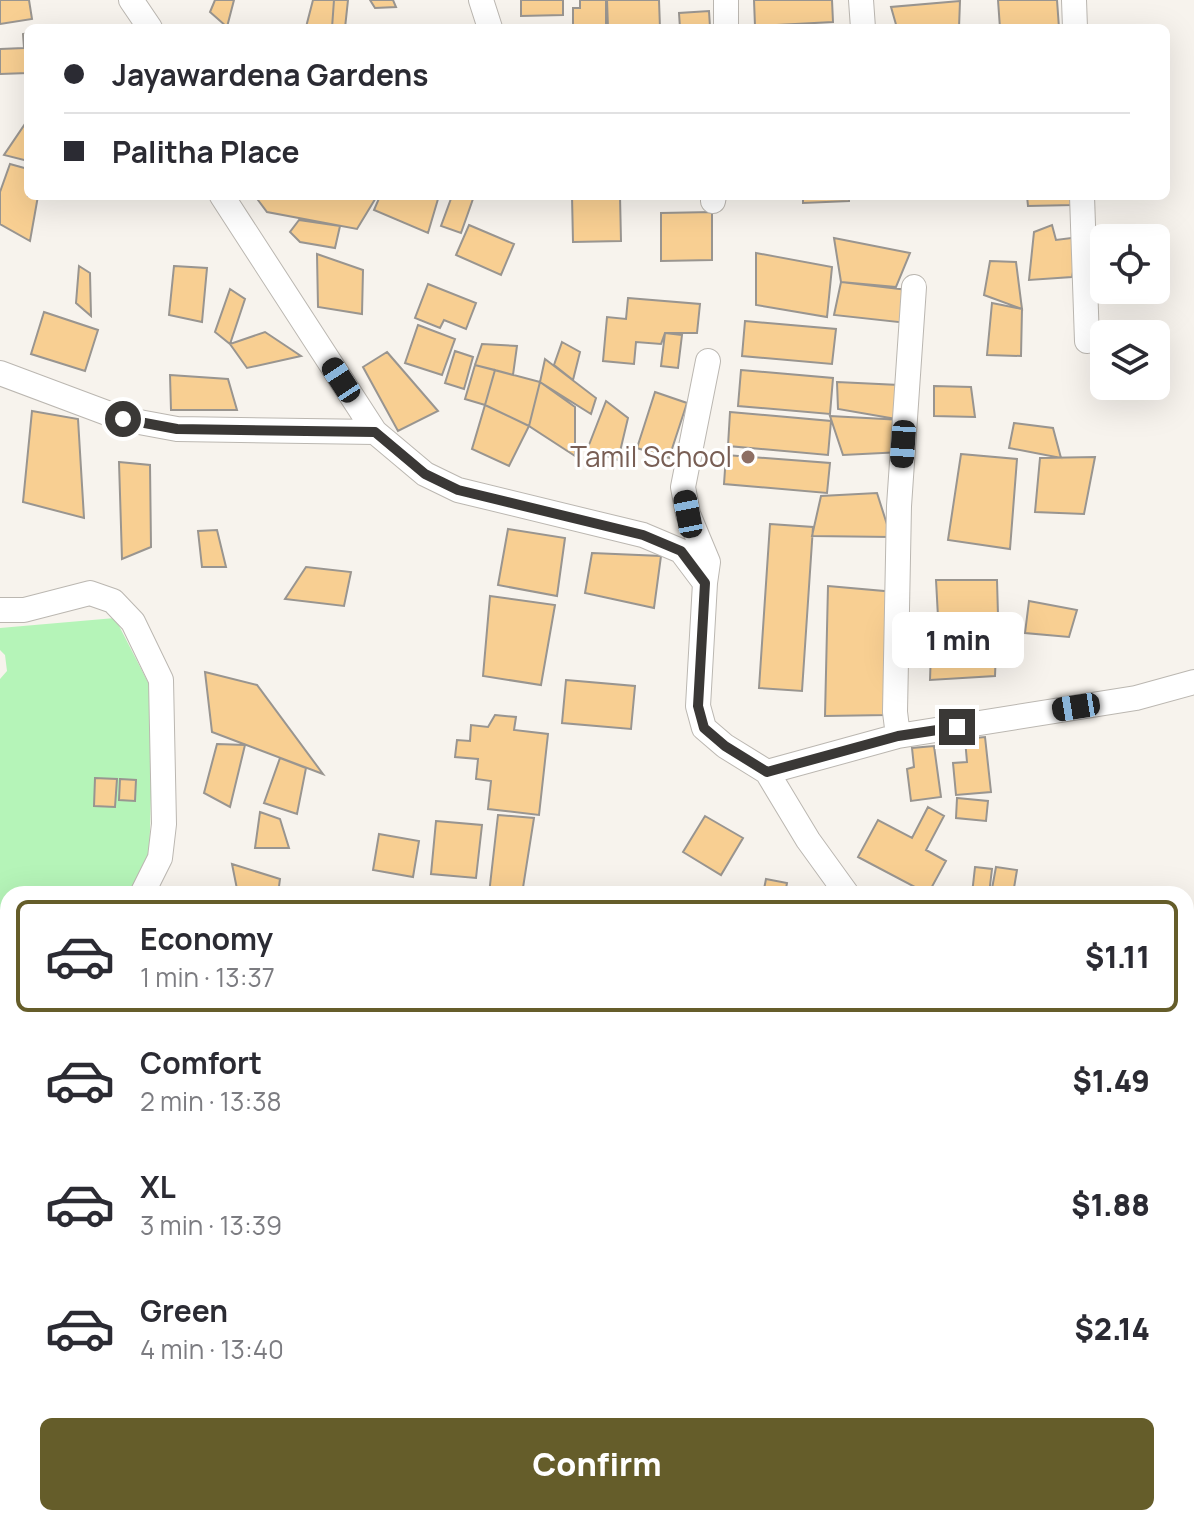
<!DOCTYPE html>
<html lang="en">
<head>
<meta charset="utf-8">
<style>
	body { margin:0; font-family:Manrope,sans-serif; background:#f2f2f3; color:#2b2b33; height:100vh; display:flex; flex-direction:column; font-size:30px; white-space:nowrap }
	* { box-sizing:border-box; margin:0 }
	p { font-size:26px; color:#7c7c81 }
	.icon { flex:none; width:44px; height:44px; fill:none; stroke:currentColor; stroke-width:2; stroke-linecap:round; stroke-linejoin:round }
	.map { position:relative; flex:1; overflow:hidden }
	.drawer { position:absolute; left:0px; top:886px; width:1194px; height:640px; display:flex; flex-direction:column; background:#fff; border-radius:24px 24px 0 0; box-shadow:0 8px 32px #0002 }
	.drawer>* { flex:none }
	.banner { position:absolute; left:24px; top:24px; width:1146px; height:176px; border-radius:12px; box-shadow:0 8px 32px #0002; display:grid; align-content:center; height:176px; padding:0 40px; background:#fff }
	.controls { position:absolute; left:1090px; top:224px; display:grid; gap:16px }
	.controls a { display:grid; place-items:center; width:80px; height:80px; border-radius:12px; background:#fff; box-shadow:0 8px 32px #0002; font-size:40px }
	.end { position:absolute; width:36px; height:36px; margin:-18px; border:10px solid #3a3836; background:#fff; box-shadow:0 0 0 4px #fff }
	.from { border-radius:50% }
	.bubble { position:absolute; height:56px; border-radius:12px; background:#fff; box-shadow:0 8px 32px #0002; font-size:26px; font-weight:800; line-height:56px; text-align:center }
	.car { position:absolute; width:24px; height:48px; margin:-24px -12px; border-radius:10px; box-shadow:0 0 6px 2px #0007; background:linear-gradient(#222 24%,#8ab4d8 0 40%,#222 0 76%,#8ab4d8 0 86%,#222 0) }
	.banner b { display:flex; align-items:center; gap:28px; height:76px; font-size:30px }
	.banner b+b { border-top:2px solid #e1e1e2 }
	.banner i { width:20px; height:20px; background:#2b2b33 }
	ul { padding:14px 0 0; list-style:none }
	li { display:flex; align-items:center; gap:24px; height:112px; margin:0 16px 12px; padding:0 24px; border:4px solid transparent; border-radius:12px }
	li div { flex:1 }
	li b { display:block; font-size:30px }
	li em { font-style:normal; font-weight:800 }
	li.current { border-color:#655d2a }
	li>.icon { width:72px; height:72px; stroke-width:1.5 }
	.button { display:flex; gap:16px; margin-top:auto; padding:16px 40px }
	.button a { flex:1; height:92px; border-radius:12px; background:#655d2a; color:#fff; font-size:32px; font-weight:800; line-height:92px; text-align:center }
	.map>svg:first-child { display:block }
	.green { fill:#b5f4b8 }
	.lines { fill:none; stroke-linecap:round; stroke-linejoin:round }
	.stream { stroke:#2dacca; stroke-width:8 }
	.building { fill:#f8cf92; stroke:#999590; stroke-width:2 }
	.minor-casing { stroke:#bbb7b1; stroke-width:26 }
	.minor { stroke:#fff; stroke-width:24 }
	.route { stroke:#3a3836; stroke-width:10 }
	.education-dot { fill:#8d6e63; stroke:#fff; stroke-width:3 }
	.labels { text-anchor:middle; stroke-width:6; stroke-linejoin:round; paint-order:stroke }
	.education-label { font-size:28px; fill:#785e54; stroke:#fff; text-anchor:end }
</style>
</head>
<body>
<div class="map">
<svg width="1194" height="1526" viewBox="0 0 1194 1526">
	<rect width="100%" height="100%" fill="#f7f3ed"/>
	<path class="green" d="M115,618l39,76 -5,169 -16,31h-125v153l-8,-3v-365l7,-8 -2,-16 -5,-5v-22z"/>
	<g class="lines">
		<path class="stream" d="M0,1059l8,3
			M171,1518l1,8"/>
	</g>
	<path class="building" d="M0,0h29l3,19 -32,5z
		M215,0h19l-7,27 -17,-15z
		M313,0h21l-2,28 -26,-1z
		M334,0h14l-3,28h-13z
		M370,0h23l3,7 -21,1z
		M521,0h42v15l-42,1z
		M580,0h26v28h-33v-20h7z
		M607,0h52l1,28h-52z
		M754,0h78l1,22 -78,4z
		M998,0h59l2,28h-59z
		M960,1l-1,27h-62l-6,-21z
		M709,11l1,16 -30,1 -1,-15z
		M28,33v40l-28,1v-25l24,-1 -1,-14z
		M27,121l1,40 -24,-6z
		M10,164l18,5v27h10l-8,45 -30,-17v-32z
		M255,196h122l-20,33 -90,-17z
		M380,196h53l5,3 -10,34 -54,-23z
		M452,196h22l-13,37 -20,-7z
		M572,196h48l1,45 -48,1z
		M803,196h46v5l-46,2z
		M1027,196h45l1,9 -45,1z
		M712,212v48l-51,1v-48z
		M299,220l41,6 -5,22 -35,-6 -10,-10z
		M469,225l45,19 -13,31 -45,-20z
		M1052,225l4,15 24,-3 -8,40 -43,3 5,-48z
		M834,238l76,15 -14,34 -55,-5z
		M756,253l76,14 -5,50 -71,-12z
		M317,254l46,16 -1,44 -44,-7z
		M990,261l26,1 6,47 -38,-14z
		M79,266l11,7 1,43 -15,-13z
		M174,266l33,2 -5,54 -33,-7z
		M841,282l67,8 -1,33 -73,-8z
		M428,284l48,19 -10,26 -22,-9 -4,8 -25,-10z
		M230,289l15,10 -15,45 -15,-12z
		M628,298l72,6 -3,29h-32l-4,11 -25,-2 -2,22 -31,-3 4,-44 19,2z
		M992,303l30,6 -1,47 -34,-1z
		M44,312l54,18 -13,41 -54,-17z
		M745,321l91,8 -4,35 -90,-8z
		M418,325l37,14 -13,36 -37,-12z
		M265,332l36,24 -54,12 -17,-24z
		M665,333l17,2 -4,33 -17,-2z
		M562,342l18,10 -7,28 -19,-15z
		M482,344l35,2 -4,29 -38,-10z
		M455,351l18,6 -9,32 -19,-6z
		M387,352l51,59 -40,20 -35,-64z
		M545,359l51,39 -5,16 -51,-32z
		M475,365l20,5 -10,35 -20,-6z
		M495,370l45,12 -11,44 -44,-21z
		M741,370l92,8 -3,36 -92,-8z
		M170,375l58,4 9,31h-66z
		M540,382l35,25v49l-46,-30z
		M837,382l62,3 3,35 -64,-11z
		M934,386l37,1 4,30 -41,-1z
		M655,392l32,11 -18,55 -32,-10z
		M606,401l22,17 -10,42 -31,-10z
		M485,405l44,21 -20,40 -37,-17z
		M32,411l46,8 6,99 -61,-16z
		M730,412l101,9 -3,34 -100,-9z
		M830,416l72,4v32l-59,3z
		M1014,423l39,5 8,30 -52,-10z
		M961,454l56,5 -7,90 -62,-9z
		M726,455l104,8 -3,30 -103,-9z
		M1095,457l-11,57 -49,-2 5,-54z
		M119,462l31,3 1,82 -29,12z
		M877,493l14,44 -79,-1 9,-40z
		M770,524l43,3 -11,164 -43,-3z
		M508,529l57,9 -8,58 -59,-11z
		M217,530l9,37h-24l-4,-36z
		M592,553l69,3 -7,52 -69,-15z
		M306,567l45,5 -7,34 -59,-7z
		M936,580h61l1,35 -60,2z
		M828,586l67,6 -8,123 -62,1z
		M490,596l65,9 -14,80 -58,-9z
		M1029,601l48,9 -8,27 -44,-4z
		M931,650h65l-1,26 -65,4z
		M205,672l52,13 66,89 -111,-42z
		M566,680l69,6 -4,43 -69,-6z
		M495,715l21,2 -2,13 34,4 -9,81 -51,-6 3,-28 -15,-2 2,-20 -23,-2 2,-17 13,1 1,-16 17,2z
		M985,737l6,55 -35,3 -3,-32 14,-1 -2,-23z
		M217,744l28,1 -15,62 -26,-14z
		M934,746l7,51 -30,4 -4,-32 7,-2 -2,-19z
		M280,758l26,10 -9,46 -33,-11z
		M95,778l22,1 -2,28 -21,-1z
		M120,779l16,1 -1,21 -16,-1z
		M957,798l31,3 -2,20 -30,-3z
		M928,807l16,9 -18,34 20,11 -18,33 -70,-37 20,-37 34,18z
		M260,812l20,7 9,29h-34z
		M498,815l36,3 -12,76h-33z
		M705,816l38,22 -22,37 -38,-23z
		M436,821l46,4 -6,53 -45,-4z
		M379,834l40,7 -6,36 -40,-7z
		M232,864l48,15 -2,15h-40z
		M975,867l17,2 -3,25h-17z
		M996,867l21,3 -4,24h-22z
		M766,879l21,4 -2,11h-22z
		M1186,1013l8,1v92l-8,1z
		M0,1140l8,1v33l-8,-1z
		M1188,1165h6v68l-8,-8z
		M0,1292l8,1v45l-8,-1z
		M305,1518h105l-1,8h-40z
		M448,1518h48l-1,8 -47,-4z
		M702,1518h53l-1,6z
		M780,1518h56l-1,8z"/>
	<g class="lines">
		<g class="minor-casing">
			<path id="minor" d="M131,0l19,28
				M481,0l9,28
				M726,0v28
				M861,0l2,28
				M1074,0l1,28
				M222,196l153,236 50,42 33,16 185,45 38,16 24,32 -7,123 6,22 21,18 42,26 41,68 39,54
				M1082,196l5,145
				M713,201l1,-5
				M0,373l123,46 54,10 198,3
				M705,583l3,-21 -20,-48 -5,-27 25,-126
				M0,610h24l66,-17 23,8 20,21 28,58 3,144 -4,34 -18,36
				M898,736l-3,-24 4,-206 15,-219
				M767,772l131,-36 238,-38 58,-16
				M1186,969l8,-2
				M0,1099l8,3
				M1186,1388l8,1
				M147,1518l1,8
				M601,1526l1,-8
				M924,1526l1,-8"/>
		</g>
		<use href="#minor" class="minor"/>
	</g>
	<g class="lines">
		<path class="route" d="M123,419l54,10 198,3 50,42 33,16 185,45 38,16 24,32 -7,123 6,22 21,18 42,26 131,-36 59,-9"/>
	</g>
	<circle class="education-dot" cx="748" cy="457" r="8"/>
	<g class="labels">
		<g class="education-label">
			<text x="732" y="467">Tamil School</text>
		</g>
	</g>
</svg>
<div class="controls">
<a><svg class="icon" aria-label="locate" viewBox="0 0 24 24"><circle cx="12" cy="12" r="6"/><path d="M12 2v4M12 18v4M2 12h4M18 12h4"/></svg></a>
<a><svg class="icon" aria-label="layers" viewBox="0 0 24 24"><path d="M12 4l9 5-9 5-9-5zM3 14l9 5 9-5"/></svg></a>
</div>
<i class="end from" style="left:123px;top:419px"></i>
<i class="end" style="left:957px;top:727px"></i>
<div class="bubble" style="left:892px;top:612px;width:132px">1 min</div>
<i class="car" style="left:341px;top:380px;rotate:327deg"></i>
<i class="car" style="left:903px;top:444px;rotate:184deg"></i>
<i class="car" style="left:688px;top:514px;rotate:349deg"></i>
<i class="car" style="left:1076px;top:707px;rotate:261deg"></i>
<div class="banner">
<b><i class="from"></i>Jayawardena Gardens</b>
<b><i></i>Palitha Place</b>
</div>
<section class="drawer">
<ul>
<li class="current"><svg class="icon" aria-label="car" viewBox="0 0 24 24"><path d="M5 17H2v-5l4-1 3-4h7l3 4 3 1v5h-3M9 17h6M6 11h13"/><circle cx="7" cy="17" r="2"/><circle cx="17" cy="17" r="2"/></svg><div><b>Economy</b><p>1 min · 13:37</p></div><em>$1.11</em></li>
<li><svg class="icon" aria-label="car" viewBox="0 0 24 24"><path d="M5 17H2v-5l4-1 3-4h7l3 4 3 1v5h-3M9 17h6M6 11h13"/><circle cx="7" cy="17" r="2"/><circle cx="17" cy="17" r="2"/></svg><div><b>Comfort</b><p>2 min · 13:38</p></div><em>$1.49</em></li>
<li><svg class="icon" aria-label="car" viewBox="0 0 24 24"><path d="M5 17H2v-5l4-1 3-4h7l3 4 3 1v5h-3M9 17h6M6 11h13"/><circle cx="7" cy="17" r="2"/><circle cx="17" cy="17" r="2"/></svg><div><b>XL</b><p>3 min · 13:39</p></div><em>$1.88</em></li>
<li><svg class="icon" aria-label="car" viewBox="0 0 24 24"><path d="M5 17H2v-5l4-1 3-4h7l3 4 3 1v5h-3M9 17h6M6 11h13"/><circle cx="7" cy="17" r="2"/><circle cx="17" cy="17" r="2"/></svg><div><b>Green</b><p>4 min · 13:40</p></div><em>$2.14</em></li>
</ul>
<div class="button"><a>Confirm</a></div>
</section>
</div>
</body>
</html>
